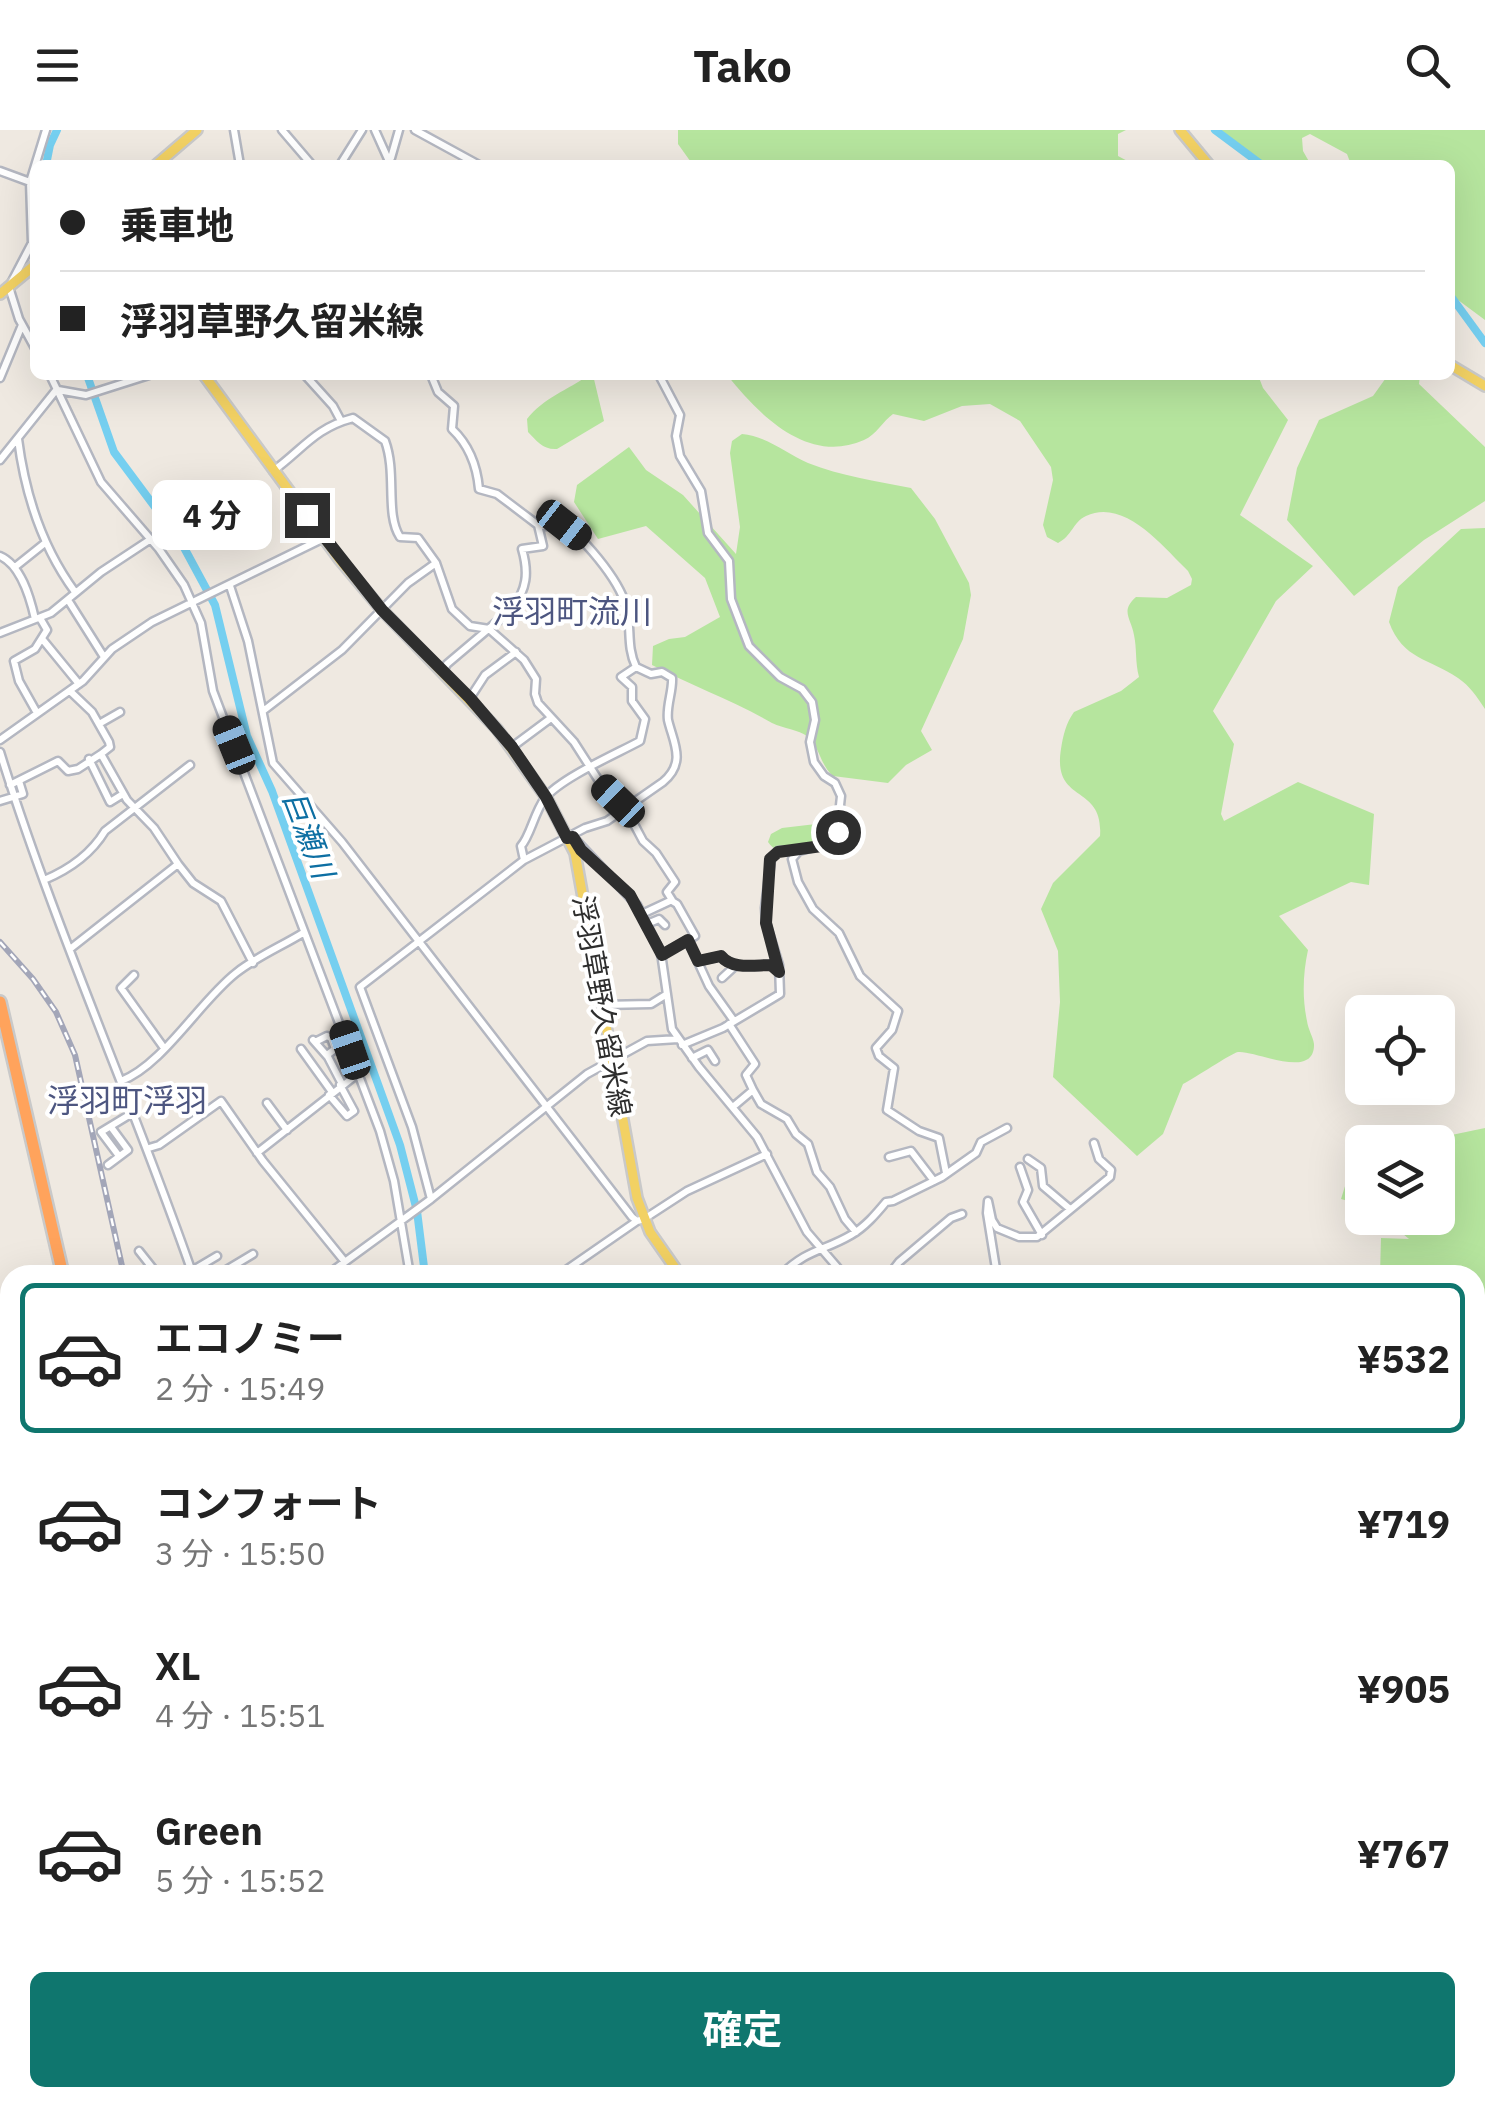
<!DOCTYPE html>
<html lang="ja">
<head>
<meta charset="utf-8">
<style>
	body { margin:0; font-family:"IBM Plex Sans","Noto Sans JP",sans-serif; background:#f2f2f2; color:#222; height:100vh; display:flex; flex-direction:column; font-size:38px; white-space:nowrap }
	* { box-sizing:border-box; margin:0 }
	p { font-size:32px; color:#767676 }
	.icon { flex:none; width:55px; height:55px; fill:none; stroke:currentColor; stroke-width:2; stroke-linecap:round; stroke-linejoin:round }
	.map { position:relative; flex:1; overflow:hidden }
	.details { position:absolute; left:0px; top:1135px; width:1485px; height:842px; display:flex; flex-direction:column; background:#fff; border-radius:30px 30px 0 0; box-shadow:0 10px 40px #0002 }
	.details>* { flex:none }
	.guide { position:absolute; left:30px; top:30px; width:1425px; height:220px; border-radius:15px; box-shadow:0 10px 40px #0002; display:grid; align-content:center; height:220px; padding:0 30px; background:#fff }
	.controls { position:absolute; left:1345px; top:865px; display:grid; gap:20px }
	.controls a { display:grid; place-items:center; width:110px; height:110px; border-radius:15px; background:#fff; box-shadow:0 10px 40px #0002; font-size:50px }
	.end { position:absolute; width:45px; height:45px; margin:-22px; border:12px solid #2e2e2e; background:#fff; box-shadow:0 0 0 5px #fff }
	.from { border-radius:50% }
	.bubble { position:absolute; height:70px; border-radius:15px; background:#fff; box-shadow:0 10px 40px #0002; font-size:32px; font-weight:700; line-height:70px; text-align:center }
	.car { position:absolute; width:30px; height:60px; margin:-30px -15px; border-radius:12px; box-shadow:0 0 8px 2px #0007; background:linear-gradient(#222 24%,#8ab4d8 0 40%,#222 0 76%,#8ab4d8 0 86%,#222 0) }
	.guide b { display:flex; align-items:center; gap:35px; height:95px; font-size:38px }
	.guide b+b { border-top:2px solid #e0e0e0 }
	.guide i { width:25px; height:25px; background:#222 }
	ul { padding:18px 0 0; list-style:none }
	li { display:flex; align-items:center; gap:30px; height:150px; margin:0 20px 15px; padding:0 10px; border:5px solid transparent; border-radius:15px }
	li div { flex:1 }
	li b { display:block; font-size:38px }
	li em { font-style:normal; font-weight:700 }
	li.on { border-color:#0f766e }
	li>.icon { width:90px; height:90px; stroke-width:1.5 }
	.button { display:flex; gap:20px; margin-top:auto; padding:20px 30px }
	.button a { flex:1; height:115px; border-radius:15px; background:#0f766e; color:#fff; font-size:40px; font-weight:700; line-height:115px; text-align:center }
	header { display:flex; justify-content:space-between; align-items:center; height:130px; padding:0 30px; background:#fff; font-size:45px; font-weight:700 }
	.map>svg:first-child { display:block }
	.green { fill:#b6e59e }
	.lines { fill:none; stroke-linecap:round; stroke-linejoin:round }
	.stream { stroke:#75cff0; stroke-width:2.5 }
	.river { stroke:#75cff0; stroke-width:8 }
	.minor-casing { stroke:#b4b7c1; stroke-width:11 }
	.major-casing { stroke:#c9c9c9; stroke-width:14 }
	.highway-casing { stroke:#c9c9c9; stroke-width:16 }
	.minor { stroke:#fff; stroke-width:6 }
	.major { stroke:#f2d163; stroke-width:9 }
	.highway { stroke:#ffa35c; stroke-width:11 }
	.rail-casing { stroke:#a3a6b8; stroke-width:6 }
	.rail { stroke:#fff; stroke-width:2.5; stroke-dasharray:8; stroke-linecap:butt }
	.route { stroke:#2e2e2e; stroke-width:12 }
	.labels { text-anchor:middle; stroke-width:8; stroke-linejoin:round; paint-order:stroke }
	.street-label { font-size:28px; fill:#2e2e2e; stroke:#fff }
	.water-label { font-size:30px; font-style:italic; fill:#0d6fa3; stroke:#fff }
	.quarter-label { font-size:32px; fill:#4d5680; stroke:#fff }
</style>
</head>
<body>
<header><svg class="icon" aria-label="menu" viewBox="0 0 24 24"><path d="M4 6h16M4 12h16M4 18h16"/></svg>Tako<svg class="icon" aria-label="search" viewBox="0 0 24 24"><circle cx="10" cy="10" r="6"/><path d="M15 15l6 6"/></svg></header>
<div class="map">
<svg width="1485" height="1977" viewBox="0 0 1485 1977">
	<rect width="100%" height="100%" fill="#efe9e1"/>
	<path class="green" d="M678,0h448l-8,4v22l17,9h-442l-15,-21z
		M1218,0h267v190l-35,-26v-129h-103l3,-3 -3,-8 -37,-20 -8,4 1,13 8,14h-54z
		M589,245h4l11,46 -47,28c-14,1 -20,-8 -29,-17l-1,-13c16,-21 41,-29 62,-44z
		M727,245h531l5,13 25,32 -48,95 73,51 -37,35 -63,110 21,33 -13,70 3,7 74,-39 76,32 -5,71 -18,-3 -72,34 29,34c-5,23 -6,48 -1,71 1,8 6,16 7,23 1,37 -59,6 -76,8 -8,2 -43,26 -55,32l-20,50 -26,22 -84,-79 7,-75 -2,-51 -17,-42 12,-26 47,-47c4,-53 -48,-31 -39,-87 2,-13 5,-26 13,-37l47,-21 18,-14c-4,-15 -2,-28 -5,-42 -3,-17 -14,-24 2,-38l31,1 24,-13 1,-6 -4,-8c-25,-24 -63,-73 -102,-55 -13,6 -14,20 -28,27l-11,-6 -4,-12 10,-45 -2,-13 -31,-46 -30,-17 -28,2 -38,15 -31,-7c-10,7 -17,21 -29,26 -56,25 -105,-25 -137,-65z
		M1388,245h32l-1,9 66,63v54l-61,39 -70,56 -67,-76 10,-52 22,-48 54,-24z
		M742,304c24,2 44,19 66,29 33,13 68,18 103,25l24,31 34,64 2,12 -8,44 -42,92 11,19 -26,15 -18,18 -55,-7c-13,-11 -14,-31 -25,-39 -10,-8 -24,-8 -36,-14 -38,-22 -80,-37 -120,-58l1,-19 16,-7 16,-2 35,-20 -15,-39 -59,-52 -48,13 -24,-37 3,-17 52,-38 17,23 37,25 53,59 4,-27 -10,-74 2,-12z
		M1485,398v181c-8,-12 -15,-23 -27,-31 -29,-20 -55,-18 -69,-56l9,-35 63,-58z
		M816,694l14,2 7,8c-17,13 -54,30 -69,8l3,-8 11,-6z
		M1485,998v397l-10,-3v-56l10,-12 -10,-12v-167h-54l-2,-4 -39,4 1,-37 28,1 -25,-21h54v-76h-20z
		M1362,1032v43l-21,-6 10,-32z
		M1475,1422h10v310l-10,15z
		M1485,1917v60h-88l12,-9h66v-47z"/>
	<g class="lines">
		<path class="stream" d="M0,1518l10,14
			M0,1737l10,14
			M57,1968l10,9
			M179,1977v-9"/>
		<path class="river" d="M1215,0l47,35
			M46,35l4,-20 7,-15
			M1450,165l35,48
			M87,245l27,77 67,90 34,63 32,131 25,55 128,354 17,66 8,64
			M537,1977l1,-9"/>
		<g class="minor-casing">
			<path id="minor" d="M234,0l6,35
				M282,0l30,35
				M375,0l13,29 3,-1 8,-28
				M415,0l64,35
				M340,35l22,-35
				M0,41l30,11
				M35,218l-16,-29 -10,-32 23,-44 -2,-61 16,-52
				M50,245l51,107 58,67 25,36 17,38 12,68 167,440 14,50 16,94
				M305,245l28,31 8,15
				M431,245l7,17 16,14 -2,23c17,16 25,38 27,60l18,5 41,31
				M659,245l21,40 -4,21 4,20 21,35 7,42 21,28 2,38 18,47 31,31 22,12 10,13 3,18 -5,22 4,20 10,14 11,7 6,13 -4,37 -4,9 -34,9h-21l-7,8 -6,49 1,15 13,42 1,29 -57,34 -41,17
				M0,248l22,-53
				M58,260l28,5 63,-20
				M18,309c7,55 24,108 57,153
				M0,330l57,-71
				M273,341c30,-22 42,-43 80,-53l32,23c12,32 0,73 15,96l18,1 18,25 16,46 18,17 19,3 35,31 12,19 -1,15 3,9 36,39 27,42 25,25 17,32 13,12 19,29 -8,10 5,8 -30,14
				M0,426c21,9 30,41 35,63
				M15,437l30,-24
				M230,456l18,55 25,122 69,79 290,375 5,4 7,-2 43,-28 80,-37
				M68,470l36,57
				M0,503l51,-20 50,-41 50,-33
				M43,510l36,44
				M70,561l22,21 17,30 1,5 -9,7 26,46 27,28 24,36 -108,85
				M470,568l15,-23 31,-23
				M263,581l79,-61 66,-67 28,-20
				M37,583l-18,-32 -5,-20 21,-12 12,-19 -7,-12
				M99,594l21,-12
				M0,610l83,-59 29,-32 40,-27 172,-84
				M512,617l39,-29
				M0,622c55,177 132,347 193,523
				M89,629l21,43 13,-8
				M10,655l48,-24 10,10 10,-2 23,-15
				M0,671l23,-7 -4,-13
				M568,708l5,-1 64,68 24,48 11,76 27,38 58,70 50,95 37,43
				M798,722l-6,7 6,23 15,27 26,24 21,43 38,35 -6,19 -16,18 3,8 15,12 -7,42 32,21 20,7 7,35
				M524,730l-3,-14c9,-9 13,-33 24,-48 16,-20 71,-44 95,-57l5,-22 -13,-18v-14l-11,-10 15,-10
				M178,734l15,19 28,18 32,62
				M44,750c24,-10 47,-26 61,-49l85,-66
				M647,794l12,-5 6,6
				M688,810l21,46 25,35
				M661,825l34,-19 -18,-32 -5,-3
				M699,831l22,-5c11,14 33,9 50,9l7,6
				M134,845l-13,13 43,60
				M722,848l13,-12
				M603,875l48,-1 16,-10
				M729,894l26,40 -9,11 7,15
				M313,910l15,17 14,27
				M315,912l12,-6 4,2 4,11 -8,6
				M301,919l31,43
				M692,928l16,-8 7,11
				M121,951c42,-16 79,-80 115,-108 20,-16 46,-27 67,-40
				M329,965l18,21 7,-5 -14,-26
				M267,973l20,27
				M734,976l19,-16 8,14 26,15 9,15 12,10 9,28 13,15 15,32 11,13
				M149,1018l10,-3 62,-44 42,60 82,101
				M257,1023l98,-77 -2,-5
				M119,1026l-18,-24 33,-20
				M889,1027l22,-6 23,30
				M1028,1029l13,9 2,18 27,23
				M108,1035l20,-15 -17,-23
				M1020,1037l8,23 -5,12 19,33
				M431,1069l-19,-72 -52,-140 164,-127 61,-32 22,-7 56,-39c24,-20 10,-40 5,-62 -2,-14 5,-29 4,-42l-10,-6 -11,2 -15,-7c-10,-21 -4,-40 -10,-61 -7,-26 -44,-72 -68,-84l-10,4 -10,-1 5,21 -21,3c7,24 5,40 -10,60l-65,55 -4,7
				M139,1121l19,24
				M232,1137l5,8
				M185,1145l32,-19
				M218,1145l35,-21
				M327,1145l104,-76 156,-125 60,-33 31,-2
				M559,1145l78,-54
				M781,1145c26,-26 43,-24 70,-40 14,-8 25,-21 35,-33l7,-1 49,-24 34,-24 5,-11 26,-14
				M889,1145l10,-13 52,-44 11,-4
				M997,1145l-10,-62 1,-12 4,19 5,8 22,9h18l73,-60 1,-7 -12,-11 -5,-16
				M0,1312l3,31 7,14
				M10,1382l-5,32 5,12
				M0,1432l10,13
				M0,1634l10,13
				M0,1654l9,-8
				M408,1968l7,9
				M518,1968l7,9
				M790,1968l8,9
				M876,1968l6,9
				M1064,1968l5,9
				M1235,1968l1,9
				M1306,1968l5,9
				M384,1974l8,-6 6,9
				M37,1977l1,-9
				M333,1977v-9
				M482,1977l11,-9
				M526,1977l4,-9
				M564,1977l3,-9
				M600,1977l11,-9
				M626,1977l13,-9
				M721,1977l12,-9
				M841,1977l14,-9
				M961,1977l11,-9
				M1342,1977l17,-9"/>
		</g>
		<g class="major-casing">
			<path id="major" d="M1180,0l29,35
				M156,35l41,-35
				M0,164l35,-29
				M1450,235l35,21
				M204,245l136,185 42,50 115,119 49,68 29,56 62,345 13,34 30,43
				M1475,1843l10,-4
				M0,1947l10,-5
				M1126,1968l6,9
				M1182,1977l16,-9"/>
		</g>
		<g class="highway-casing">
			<path id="highway" d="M0,872l63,273
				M251,1968l1,9"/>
		</g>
		<use href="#minor" class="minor"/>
		<use href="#major" class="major"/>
		<use href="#highway" class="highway"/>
		<g class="rail-casing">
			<path id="rail" d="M0,812l33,37 23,33 19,43 49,220
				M346,1968l5,9"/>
		</g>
		<use href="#rail" class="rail"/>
	</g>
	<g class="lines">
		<path class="route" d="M307,385l75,95 88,88 42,49 34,50 21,41 6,-1 8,13 49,45 32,60 26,-15 10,21 23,-5c11,14 34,9 50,9l8,7 -13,-49 4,-64 8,-7 51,-7 9,-13"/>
	</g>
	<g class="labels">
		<g class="street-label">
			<text transform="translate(602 876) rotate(80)" y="10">浮羽草野久留米線</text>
		</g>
		<g class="water-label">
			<text transform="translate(308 705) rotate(69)" y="10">巨瀬川</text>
		</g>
		<g class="quarter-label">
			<text x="572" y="493">浮羽町流川</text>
			<text x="127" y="982">浮羽町浮羽</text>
		</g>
	</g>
</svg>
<div class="controls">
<a><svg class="icon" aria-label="locate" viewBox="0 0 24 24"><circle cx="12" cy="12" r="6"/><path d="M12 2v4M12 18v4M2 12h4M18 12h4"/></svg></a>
<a><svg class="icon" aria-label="layers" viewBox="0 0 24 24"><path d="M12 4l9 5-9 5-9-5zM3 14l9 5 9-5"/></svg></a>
</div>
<i class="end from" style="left:838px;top:702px"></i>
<i class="end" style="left:307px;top:385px"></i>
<div class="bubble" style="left:152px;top:350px;width:120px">4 分</div>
<i class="car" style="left:564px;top:395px;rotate:128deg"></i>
<i class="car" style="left:234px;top:615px;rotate:338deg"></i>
<i class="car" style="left:618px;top:671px;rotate:314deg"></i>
<i class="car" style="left:350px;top:920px;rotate:341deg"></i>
<div class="guide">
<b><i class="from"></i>乗車地</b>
<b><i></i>浮羽草野久留米線</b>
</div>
<section class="details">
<ul>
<li class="on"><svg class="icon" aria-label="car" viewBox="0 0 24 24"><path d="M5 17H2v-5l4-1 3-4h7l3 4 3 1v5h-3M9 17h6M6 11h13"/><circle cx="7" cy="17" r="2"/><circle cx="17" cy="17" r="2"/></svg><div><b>エコノミー</b><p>2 分 · 15:49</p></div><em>¥532</em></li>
<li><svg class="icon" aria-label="car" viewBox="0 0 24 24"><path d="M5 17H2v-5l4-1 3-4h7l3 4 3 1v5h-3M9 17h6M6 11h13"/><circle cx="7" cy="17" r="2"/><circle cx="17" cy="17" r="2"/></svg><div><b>コンフォート</b><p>3 分 · 15:50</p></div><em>¥719</em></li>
<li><svg class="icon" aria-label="car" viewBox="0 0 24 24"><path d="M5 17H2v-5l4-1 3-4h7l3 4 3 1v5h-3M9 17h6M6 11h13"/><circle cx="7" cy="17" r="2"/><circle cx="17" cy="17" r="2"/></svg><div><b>XL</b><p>4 分 · 15:51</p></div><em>¥905</em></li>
<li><svg class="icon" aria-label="car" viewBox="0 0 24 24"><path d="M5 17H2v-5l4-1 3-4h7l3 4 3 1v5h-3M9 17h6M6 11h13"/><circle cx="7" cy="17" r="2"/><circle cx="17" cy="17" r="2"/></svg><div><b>Green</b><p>5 分 · 15:52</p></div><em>¥767</em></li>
</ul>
<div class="button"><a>確定</a></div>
</section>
</div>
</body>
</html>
